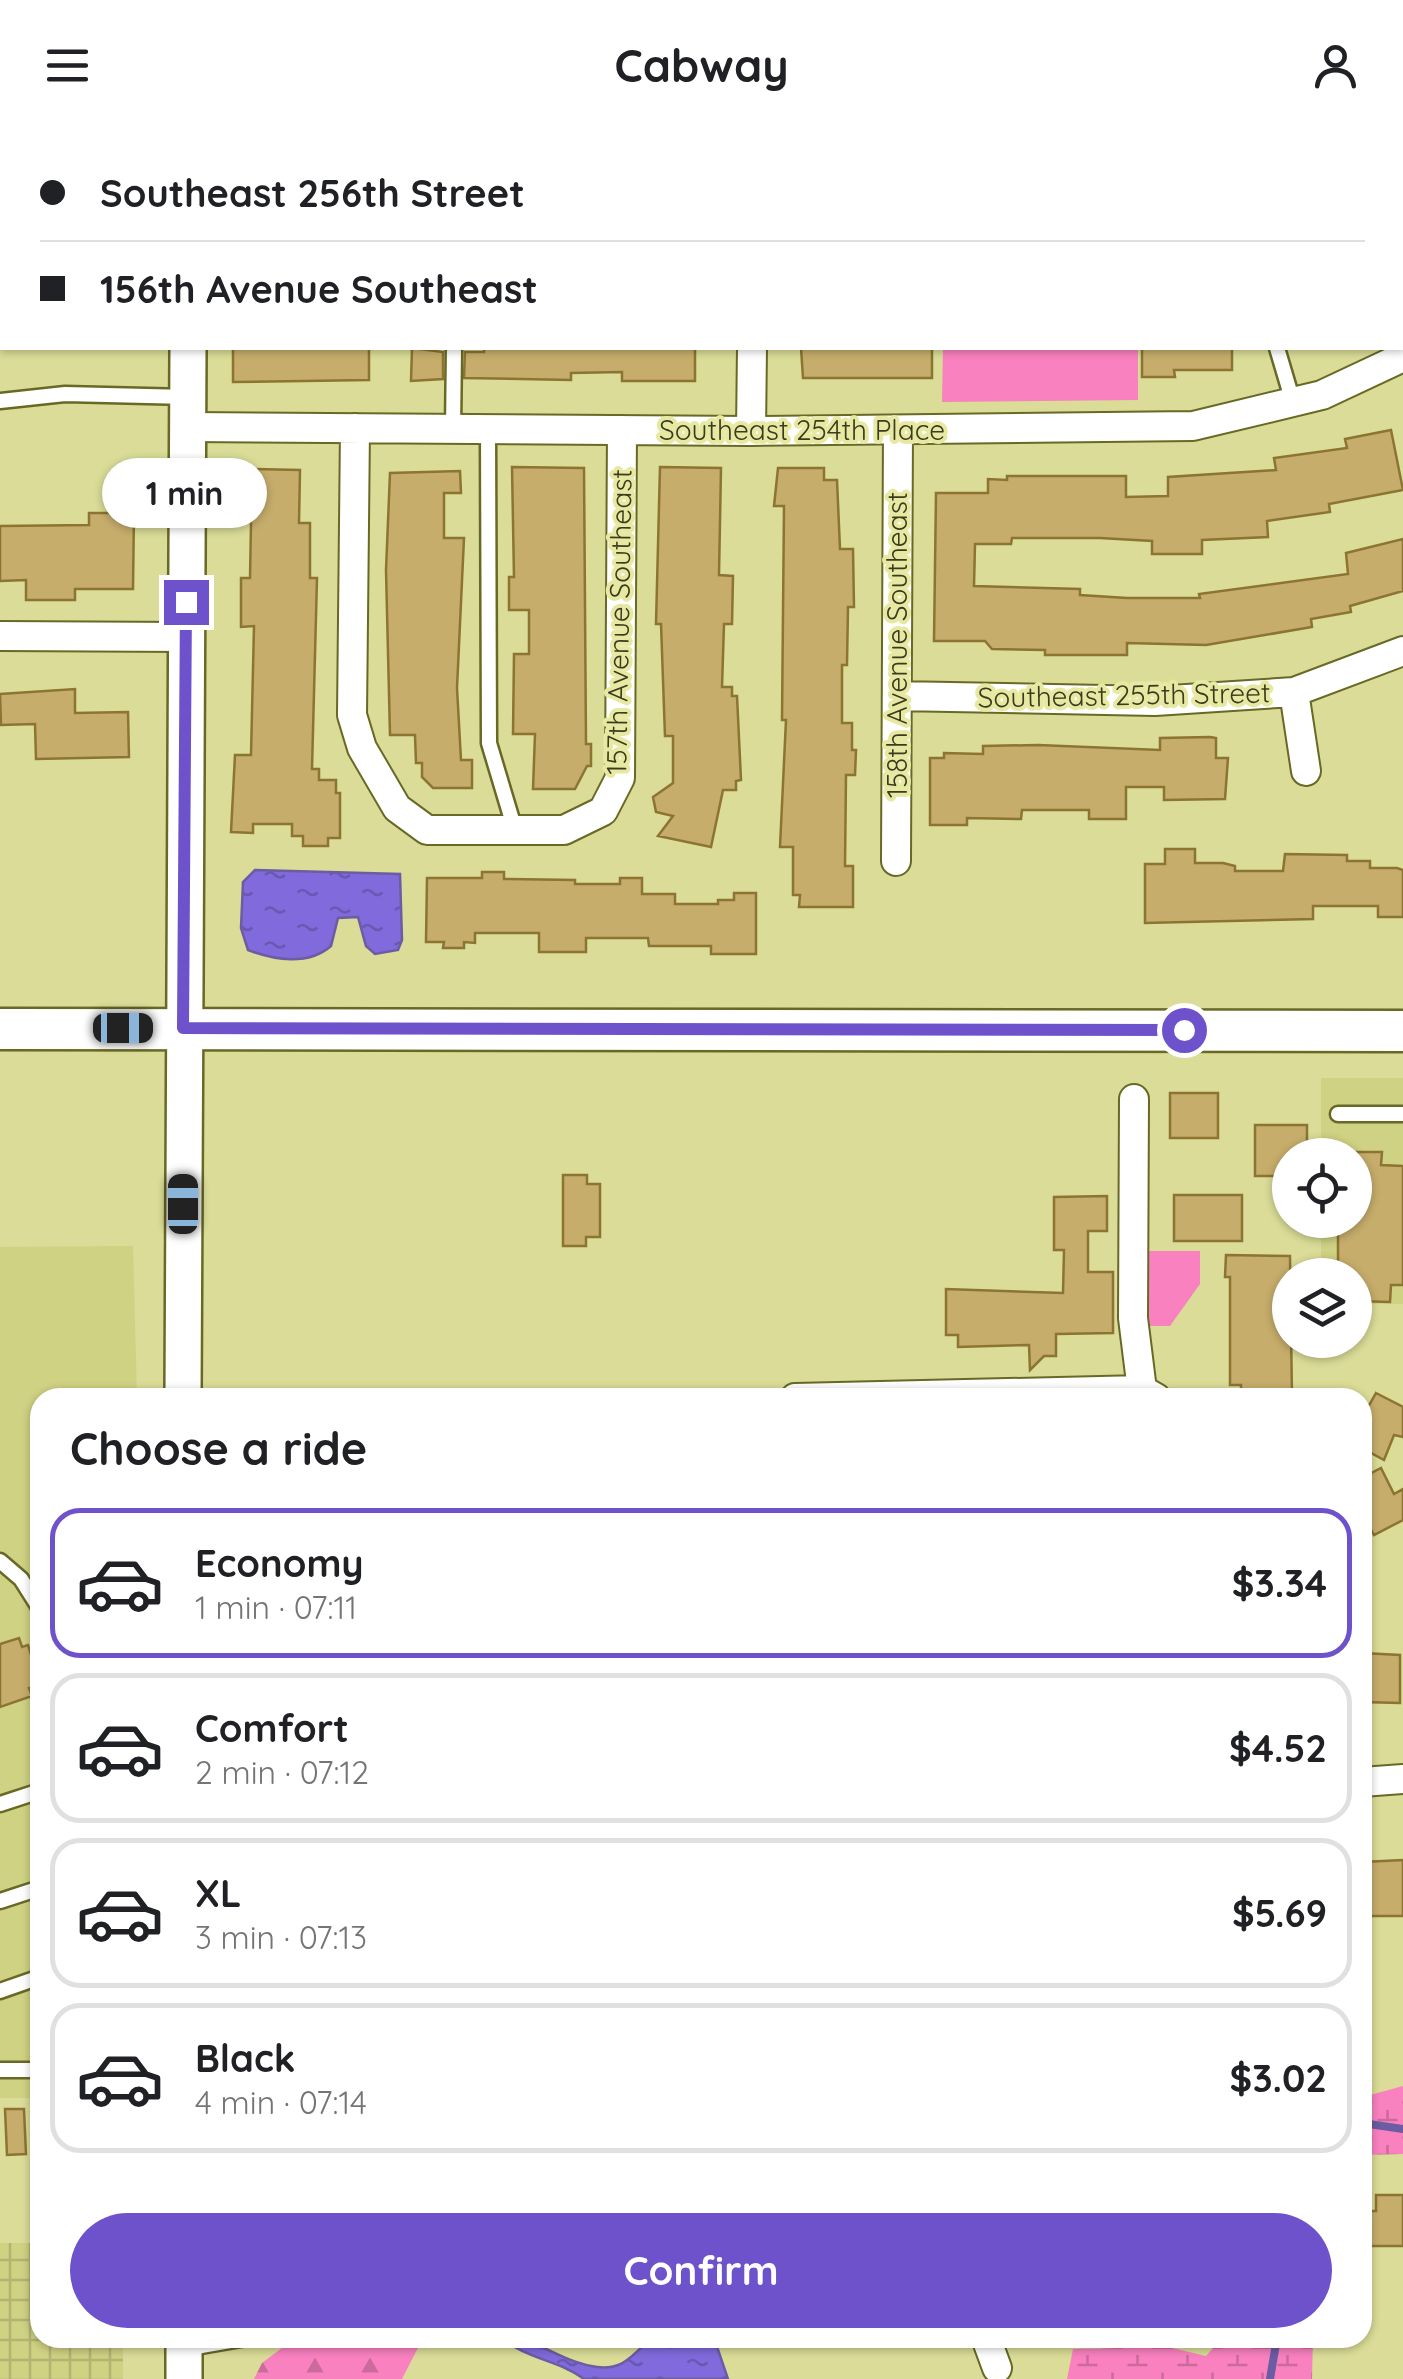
<!DOCTYPE html>
<html lang="en">
<head>
<meta charset="utf-8">
<style>
	body { margin:0; font-family:Quicksand,sans-serif; background:#f2f2f2; color:#202124; height:100vh; display:flex; flex-direction:column; font-size:38px; white-space:nowrap }
	* { box-sizing:border-box; margin:0 }
	p { font-size:32px; color:#757577 }
	.icon { flex:none; width:55px; height:55px; fill:none; stroke:currentColor; stroke-width:2; stroke-linecap:round; stroke-linejoin:round }
	.map { position:relative; flex:1; overflow:hidden }
	.panel { position:absolute; left:30px; top:1258px; width:1342px; height:960px; display:flex; flex-direction:column; background:#fff; border-radius:30px; box-shadow:0 2px 8px #0004 }
	.panel>* { flex:none }
	.banner { position:absolute; left:0px; top:0px; width:1405px; height:220px; box-shadow:0 2px 8px #0004; display:grid; align-content:center; height:220px; padding:0 40px; background:#fff }
	.buttons { position:absolute; left:1272px; top:1008px; display:grid; gap:20px }
	.buttons a { display:grid; place-items:center; width:100px; height:100px; border-radius:50%; background:#fff; box-shadow:0 2px 8px #0004; font-size:50px }
	.end { position:absolute; width:45px; height:45px; margin:-22px; border:12px solid #6e52cb; background:#fff; box-shadow:0 0 0 5px #fff }
	.from { border-radius:50% }
	.bubble { position:absolute; height:70px; border-radius:35px; background:#fff; box-shadow:0 2px 8px #0004; font-size:32px; font-weight:700; line-height:70px; text-align:center }
	.car { position:absolute; width:30px; height:60px; margin:-30px -15px; border-radius:12px; box-shadow:0 0 8px 2px #0007; background:linear-gradient(#222 24%,#8ab4d8 0 40%,#222 0 76%,#8ab4d8 0 86%,#222 0) }
	.banner b { display:flex; align-items:center; gap:35px; height:95px; font-size:38px }
	.banner b+b { border-top:2px solid #e0e0e0 }
	.banner i { width:25px; height:25px; background:#202124 }
	ul { padding:0; list-style:none }
	li { display:flex; align-items:center; gap:30px; height:150px; margin:0 20px 15px; padding:0 20px; border:5px solid #e0e0e0; border-radius:30px }
	li div { flex:1 }
	li b { display:block; font-size:38px }
	li em { font-style:normal; font-weight:700 }
	li.active { border-color:#6e52cb }
	li>.icon { width:90px; height:90px; stroke-width:1.5 }
	h2 { padding:0 40px; font-size:45px; line-height:120px }
	.cta { display:flex; gap:20px; margin-top:auto; padding:20px 40px }
	.cta a { flex:1; height:115px; border-radius:60px; background:#6e52cb; color:#fff; font-size:40px; font-weight:700; line-height:115px; text-align:center }
	header { display:flex; justify-content:space-between; align-items:center; height:130px; padding:0 40px; background:#fff; font-size:45px; font-weight:700 }
	.map>svg:first-child { display:block }
	.built { fill:#cfd183 }
	.industrial { fill:url(#industrial-grid) }
	.forest { fill:url(#forest-firs) }
	.wetland { fill:url(#wetland-marsh) }
	.green { fill:#f981bf }
	.water { fill:url(#water-ripples); stroke:#6b5ca3; stroke-width:2.5 }
	.lines { fill:none; stroke-linecap:round; stroke-linejoin:round }
	.stream { stroke:#6b5ca3; stroke-width:8 }
	.building { fill:#c6ad6b; stroke:#8c7432; stroke-width:2.5 }
	.service-casing { stroke:#686924; stroke-width:19 }
	.minor-casing { stroke:#686924; stroke-width:32 }
	.tertiary-casing { stroke:#686924; stroke-width:40 }
	.secondary-casing { stroke:#686924; stroke-width:45 }
	.service { stroke:#fff; stroke-width:14 }
	.minor { stroke:#fff; stroke-width:28 }
	.tertiary { stroke:#fff; stroke-width:35 }
	.secondary { stroke:#fff; stroke-width:40 }
	.route { stroke:#6e52cb; stroke-width:12 }
	.labels { text-anchor:middle; stroke-width:8; stroke-linejoin:round; paint-order:stroke }
	.street-label { font-size:28px; fill:#3b3b1f; stroke:#e7e9a3 }
</style>
</head>
<body>
<header><svg class="icon" aria-label="menu" viewBox="0 0 24 24"><path d="M4 6h16M4 12h16M4 18h16"/></svg>Cabway<svg class="icon" aria-label="person" viewBox="0 0 24 24"><circle cx="12" cy="8" r="4"/><path d="M4 21q1-7 8-7t8 7"/></svg></header>
<div class="map">
<svg width="1403" height="2249" viewBox="0 0 1403 2249">
	<defs>
		<pattern id="industrial-grid" width="8" height="8" patternUnits="userSpaceOnUse" patternTransform="scale(2.5)"><rect width="8" height="8" fill="#cfd183"/><path d="M0 4h8M4 0v8" fill="none" stroke="#b3b471"/></pattern>
		<pattern id="forest-firs" width="22" height="20" patternUnits="userSpaceOnUse" patternTransform="scale(2.5)"><rect width="22" height="20" fill="#f981bf"/><path d="M5 1l3.5 6h-7zM16 11l3.5 6h-7z" fill="#cb6b9b"/></pattern>
		<pattern id="wetland-marsh" width="20" height="14" patternUnits="userSpaceOnUse" patternTransform="scale(2.5)"><rect width="20" height="14" fill="#f981bf"/><path d="M1 5h8M5 5V1M11 12h8M15 12V8" fill="none" stroke="#cb6b9b"/></pattern>
		<pattern id="water-ripples" width="26" height="14" patternUnits="userSpaceOnUse" patternTransform="scale(2.5)"><rect width="26" height="14" fill="#806adc"/><path d="M2 4q2-2 4 0t4 0M15 11q2-2 4 0t4 0" fill="none" stroke="#6a58b2"/></pattern>
	</defs>
	<rect width="100%" height="100%" fill="#dadc97"/>
	<path class="built" d="M1321,948h82v226h-48v-29h-34v-55h34v-65h-34z
		M133,1116l4,151 -97,1v700h-40v-851z"/>
	<path class="industrial" d="M0,2113h40v95h83v41h-123z"/>
	<path class="forest" d="M295,2208h128l-21,41h-148l8,-16z"/>
	<path class="wetland" d="M1403,1956v68l-40,1v-58z
		M1222,2208h91l-1,41h-245l6,-30 95,-2 38,9z"/>
	<path class="green" d="M943,218h195v52l-196,2z
		M1145,1121h55v33l-30,42h-25z"/>
	<path class="water" d="M255,740l145,4 2,66 -4,10 -23,4 -9,-8 -8,-29 -20,1 -7,28c-23,20 -57,14 -83,4l-7,-22 2,-46z
		M502,2208c36,-1 60,25 95,29 35,4 38,-23 61,-29 16,-5 40,-1 56,0l14,41h-144c-25,-19 -58,-20 -82,-41z"/>
	<g class="lines">
		<path class="stream" d="M1362,1993l41,6
			M1270,2249l7,-41"/>
	</g>
	<path class="building" d="M233,218h136v32l-136,2z
		M412,218l31,4v27l-32,2z
		M484,218h211v33h-73v-9l-51,1v7l-107,-2 1,-26h19z
		M801,218h131v30h-129z
		M1142,218h90v22h-58l1,7h-33z
		M1391,300l12,60 -74,14 1,8 -63,9 1,16 -66,3v14h-50v-13l-52,-3h-88l-1,6h-36l-1,42 106,3v6l47,3h73l-1,-4 149,-20 -2,-21 57,-14v52l-53,15 1,6 -40,7 1,8 -106,18 -79,-2v12h-82v-5l-53,-1 -7,-8h-51l2,-148h52v-14l19,1v-4h119v21l42,-1v-19l108,-7 -2,-12 73,-10 -2,-9z
		M512,337l72,1 2,276h5v22h-4l-12,23h-42l2,-55h-22l1,-80h15v-44h-20v-33h5z
		M660,337l61,1 -2,107 14,1 -1,48h-8l-2,63h10v9h5l4,84 -5,1v9h-13l-12,57 -53,-11 15,-20 -17,-4 -3,-15 20,-14v-47h-8l-4,-112h-5z
		M778,338h46v12h13l3,69h13l1,58h-6l-1,58h-5v58h10v27h4l-1,25h-9l-1,91h8v41h-54l1,-12h-7v-48h-13l6,-127h-4l2,-214h-10z
		M252,339l48,1 -1,53h11v55h7l-5,191h7v11h17v13h4v45h-12v8h-25v-10h-11v-12h-39v9l-22,-1 4,-77h16l3,-129 -13,1v-49h9z
		M460,341l1,22h-17v45h20l-7,150 4,72h11v28h-39l-11,-11v-14h-6l-1,-28h-25l-4,-165 4,-97z
		M89,383h45l-1,76h-58v11h-49v-20l-26,1v-55l89,-1z
		M75,559v24l53,-1 1,45 -93,2 -1,-35 -34,1 -1,-31z
		M1210,607l6,1v20h12l-3,41 -61,1v-13h-38v32h-37v-9h-67l-1,9 -54,-1v7h-37v-67h14v-5l39,1v-8l55,-1 122,5v-12z
		M1165,719h30v14h28l12,3v5h48l2,-17 62,1v6h23v7h27l6,2v47h-25v-11h-65v13l-168,4v-59h20z
		M482,742h22v7l71,1v4h45v-6h22v16h33v10h43v-4h16v-7h22v61h-45v-8h-62l-1,-8h-62v14h-47v-19h-64v10l-11,-1v6h-21l1,-6h-18l1,-64h55z
		M1170,963h48v45h-48z
		M1255,995h52v30h-17v21h-35z
		M1357,1022h25l-1,13 22,1v119h-12l-1,17 -35,-1v-26h-17v-55h17z
		M563,1045h24v9h13v53h-14v9h-23z
		M1174,1065h68v46h-68z
		M1107,1066v35h-19v41h25v61l-57,1v22h-12l-14,14 -1,-25 -71,2v-12h-12v-46l117,4 1,-43h-10v-53z
		M1226,1125l64,1 2,142h-51v-13h-11v-108h-5z
		M1376,1263l27,14v30l-9,-2 -10,25 -22,-12v-30z
		M1381,1338l13,26 9,-5v31l-29,15 -12,-21v-36z
		M19,1508l3,9 6,-2 12,39 -11,4 3,8 -32,11v-63z
		M1362,1523l38,2v48l-38,-1z
		M1403,1730v56h-41l1,-54z
		M5,1979h19l2,45 -19,1z
		M1376,2065h27v51h-32l-4,-35h9z"/>
	<g class="lines">
		<g class="service-casing">
			<path id="service" d="M1011,0v2
				M1277,218l16,54
				M0,271l65,-7 123,3
				M453,299l1,-81
				M488,299l1,314 26,87
				M1338,984h65
				M0,1431l21,18 19,30
				M0,1674l40,-13
				M0,1771l40,-13
				M0,1861l40,-14
				M0,1940h40
				M184,2219l63,-11"/>
		</g>
		<g class="minor-casing">
			<path id="minor" d="M1371,0v2
				M362,2v-2
				M753,2v-2
				M1402,133l1,1
				M188,297l563,4 442,-5 129,-31 81,-38
				M355,298l-3,287 10,33 35,60 30,22h137l39,-19 17,-33 2,-348
				M751,301l1,-83
				M0,506l186,1
				M1294,562l12,79
				M897,566l258,5 139,-9 109,-41
				M896,731l2,-431
				M1134,969l-1,219 9,72
				M795,1268l347,-8 14,8
				M1362,1652l41,-3
				M986,2208l11,30"/>
		</g>
		<g class="tertiary-casing">
			<path id="tertiary" d="M187,0v2
				M183,1268l5,-1050
				M184,2208v41"/>
		</g>
		<g class="secondary-casing">
			<path id="secondary" d="M0,899l1403,2"/>
		</g>
		<use href="#service" class="service"/>
		<use href="#minor" class="minor"/>
		<use href="#tertiary" class="tertiary"/>
		<use href="#secondary" class="secondary"/>
	</g>
	<g class="lines">
		<path class="route" d="M186,472l-3,426 1001,2"/>
	</g>
	<g class="labels">
		<g class="street-label">
			<text x="802" y="310">Southeast 254th Place</text>
			<text transform="translate(619 492) rotate(-89)" y="10">157th Avenue Southeast</text>
			<text transform="translate(897 515) rotate(-90)" y="10">158th Avenue Southeast</text>
			<text transform="translate(1124 565) rotate(-1)" y="10">Southeast 255th Street</text>
		</g>
	</g>
</svg>
<div class="buttons">
<a><svg class="icon" aria-label="locate" viewBox="0 0 24 24"><circle cx="12" cy="12" r="6"/><path d="M12 2v4M12 18v4M2 12h4M18 12h4"/></svg></a>
<a><svg class="icon" aria-label="layers" viewBox="0 0 24 24"><path d="M12 4l9 5-9 5-9-5zM3 14l9 5 9-5"/></svg></a>
</div>
<i class="end from" style="left:1184px;top:900px"></i>
<i class="end" style="left:186px;top:472px"></i>
<div class="bubble" style="left:102px;top:328px;width:165px">1 min</div>
<i class="car" style="left:123px;top:898px;rotate:90deg"></i>
<i class="car" style="left:183px;top:1074px;rotate:0deg"></i>
<div class="banner">
<b><i class="from"></i>Southeast 256th Street</b>
<b><i></i>156th Avenue Southeast</b>
</div>
<section class="panel">
<h2>Choose a ride</h2>
<ul>
<li class="active"><svg class="icon" aria-label="car" viewBox="0 0 24 24"><path d="M5 17H2v-5l4-1 3-4h7l3 4 3 1v5h-3M9 17h6M6 11h13"/><circle cx="7" cy="17" r="2"/><circle cx="17" cy="17" r="2"/></svg><div><b>Economy</b><p>1 min · 07:11</p></div><em>$3.34</em></li>
<li><svg class="icon" aria-label="car" viewBox="0 0 24 24"><path d="M5 17H2v-5l4-1 3-4h7l3 4 3 1v5h-3M9 17h6M6 11h13"/><circle cx="7" cy="17" r="2"/><circle cx="17" cy="17" r="2"/></svg><div><b>Comfort</b><p>2 min · 07:12</p></div><em>$4.52</em></li>
<li><svg class="icon" aria-label="car" viewBox="0 0 24 24"><path d="M5 17H2v-5l4-1 3-4h7l3 4 3 1v5h-3M9 17h6M6 11h13"/><circle cx="7" cy="17" r="2"/><circle cx="17" cy="17" r="2"/></svg><div><b>XL</b><p>3 min · 07:13</p></div><em>$5.69</em></li>
<li><svg class="icon" aria-label="car" viewBox="0 0 24 24"><path d="M5 17H2v-5l4-1 3-4h7l3 4 3 1v5h-3M9 17h6M6 11h13"/><circle cx="7" cy="17" r="2"/><circle cx="17" cy="17" r="2"/></svg><div><b>Black</b><p>4 min · 07:14</p></div><em>$3.02</em></li>
</ul>
<div class="cta"><a>Confirm</a></div>
</section>
</div>
</body>
</html>
